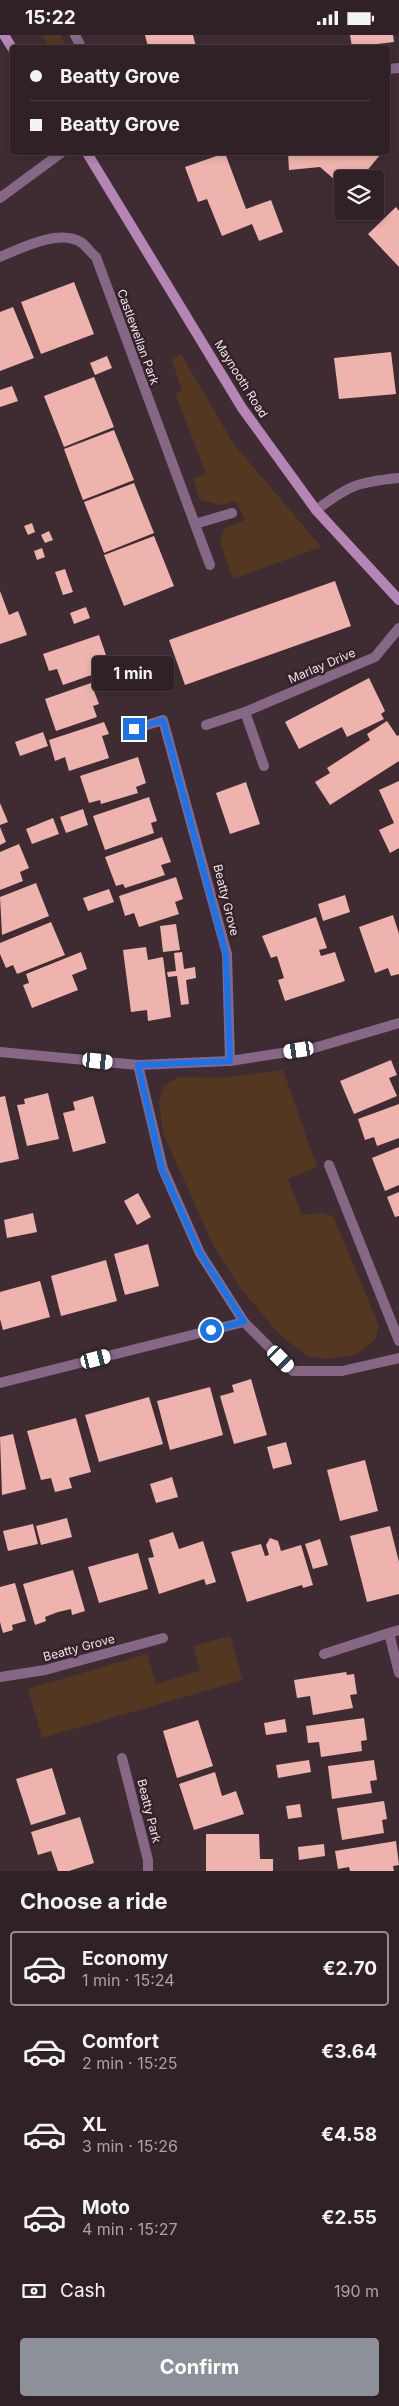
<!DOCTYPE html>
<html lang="en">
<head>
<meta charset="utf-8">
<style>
	body { margin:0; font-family:Inter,sans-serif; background:#37292e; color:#f1f3f6; height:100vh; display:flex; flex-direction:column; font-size:19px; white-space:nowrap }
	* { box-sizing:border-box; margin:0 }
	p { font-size:16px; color:#a7a3a7 }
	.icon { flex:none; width:28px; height:28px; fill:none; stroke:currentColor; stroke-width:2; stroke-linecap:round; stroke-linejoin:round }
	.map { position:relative; height:1836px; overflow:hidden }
	.panel { display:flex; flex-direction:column; background:#2f2126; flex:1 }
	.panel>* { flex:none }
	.guide { position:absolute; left:10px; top:10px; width:380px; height:110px; border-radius:5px; box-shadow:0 2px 8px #0003,0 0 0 1px #4a3e43; display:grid; align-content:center; height:110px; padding:0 20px; background:#2f2126 }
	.buttons { position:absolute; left:334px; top:135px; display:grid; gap:10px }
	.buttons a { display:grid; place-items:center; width:50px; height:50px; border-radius:5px; background:#2f2126; box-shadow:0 2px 8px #0003,0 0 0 1px #4a3e43; font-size:25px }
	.end { position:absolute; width:22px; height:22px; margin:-11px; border:6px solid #1a73e8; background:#fff; box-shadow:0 0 0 2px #fff }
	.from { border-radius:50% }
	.bubble { position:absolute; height:35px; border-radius:5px; background:#2f2126; box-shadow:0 2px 8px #0003,0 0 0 1px #4a3e43; font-size:16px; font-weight:700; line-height:35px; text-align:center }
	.car { position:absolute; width:15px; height:30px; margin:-15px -8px; border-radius:6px; box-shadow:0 0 4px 1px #0007; background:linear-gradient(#fff 24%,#345 0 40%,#fff 0 76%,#345 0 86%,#fff 0) }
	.guide b { display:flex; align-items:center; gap:18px; height:48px; font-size:19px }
	.guide b+b { border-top:1px solid #4a3e43 }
	.guide i { width:12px; height:12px; background:#f1f3f6 }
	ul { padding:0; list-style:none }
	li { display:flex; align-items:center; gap:15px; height:75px; margin:0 10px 8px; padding:0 10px; border:2px solid transparent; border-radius:5px }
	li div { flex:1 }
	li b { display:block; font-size:19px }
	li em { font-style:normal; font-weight:700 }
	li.selected { border-color:#8c9099 }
	li>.icon { width:45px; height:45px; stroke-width:1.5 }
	h2 { padding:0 20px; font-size:22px; line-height:60px }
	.pay { display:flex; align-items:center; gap:12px; height:55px; padding:0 20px; font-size:19px }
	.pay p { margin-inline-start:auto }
	.action { display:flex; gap:10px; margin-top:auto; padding:10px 20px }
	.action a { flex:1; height:58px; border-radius:5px; background:#8c9099; color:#fff; font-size:20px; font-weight:700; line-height:58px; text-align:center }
	.status { display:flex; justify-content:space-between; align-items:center; height:35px; padding:0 25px; background:#2f2126; direction:ltr }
	.status svg { height:14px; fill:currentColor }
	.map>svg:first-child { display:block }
	.green { fill:#533721 }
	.building { fill:#eeb3ac }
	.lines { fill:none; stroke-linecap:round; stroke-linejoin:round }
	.service { stroke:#866886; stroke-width:10 }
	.minor { stroke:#866886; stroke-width:10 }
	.secondary { stroke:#b585b5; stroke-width:10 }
	.route { stroke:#1a73e8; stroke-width:6 }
	.labels { text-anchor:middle; stroke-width:5; stroke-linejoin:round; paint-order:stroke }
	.street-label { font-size:12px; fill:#f0e3e7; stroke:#352229 }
</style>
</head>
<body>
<div class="status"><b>15:22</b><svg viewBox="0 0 49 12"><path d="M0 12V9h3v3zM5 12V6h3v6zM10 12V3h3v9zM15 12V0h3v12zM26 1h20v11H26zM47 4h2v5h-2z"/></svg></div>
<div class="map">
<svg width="399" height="1836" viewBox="0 0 399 1836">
	<rect width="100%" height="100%" fill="#3f2c33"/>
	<path class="green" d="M42,0h18l6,12h-18z
		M181,319l52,89 88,104 -88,32 -13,-37 5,-14 20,-8 -9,-19 -15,4 -21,-5 -7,-22 13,-4 -31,-81 7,-2 -10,-31z
		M283,1035l34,97 -29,12 14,36 19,-2 12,3 46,110 -4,14 -20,15 -28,4 -20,-3 -28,-22 -40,-48 -26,-41 -50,-112 -4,-31 5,-16 14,-9 42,1z
		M230,1601l13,44 -201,58 -14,-49 119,-35 9,30 44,-13 -7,-25z"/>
	<path class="building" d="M145,0h48l3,12h-48z
		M350,0h43l1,7 -42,5z
		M225,118l21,56 25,-9 12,32 -24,9 -7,-17 -30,12 -15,-37 -9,3 -13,-35z
		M288,118h89l3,2 -20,24h-18v7l-22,-19 -31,3z
		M396,172l3,4v56l-31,-33z
		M74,247l20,52 -53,20 -20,-52z
		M13,272l21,51 -34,13v-59z
		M391,317l5,42 -57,5 -5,-41z
		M107,321l5,12 -17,7 -5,-12z
		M94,342l20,50 -50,20 -20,-51z
		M12,351l6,15 -18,6v-17z
		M114,395l20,50 -51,20 -19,-51z
		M134,448l20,50 -50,20 -20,-51z
		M32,488l3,9 -7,3 -4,-9z
		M49,496l4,9 -8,3 -4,-8z
		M154,501l20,50 -50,20 -20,-51z
		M42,513l3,9 -8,3 -3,-9z
		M65,534l8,23 -10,3 -8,-23z
		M335,546l16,45 -166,59 -16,-45z
		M0,556l9,24 9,-4 9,24 -27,9z
		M86,572l4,11 -16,6 -4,-11z
		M99,600l8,23 -8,3 4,10 -40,14 -6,-16 -8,2 -6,-17z
		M369,643l16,33 -4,3 3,5 -37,18 -5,-10 -43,22 -14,-27z
		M91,648l8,21 -6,2 4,11 -41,14 -11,-32z
		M387,686l10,15 2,-1v26l-69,44 -15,-23 15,-9 -3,-5 43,-28 -3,-6z
		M104,687l5,12 -7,2 7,22 -40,13 -4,-14 -10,4 -6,-21z
		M43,697l5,14 -28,10 -5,-14z
		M138,722l8,26 -10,4 2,6 -37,11 -1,-4 -11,3 -9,-27z
		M399,746v67l-9,5 -11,-23 15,-7 -15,-33z
		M246,747l14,42 -30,10 -14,-41z
		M149,762l8,24 -6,2 3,10 -49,17 -12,-34z
		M0,768l8,19 -8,3z
		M83,774l5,16 -22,8 -6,-16z
		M53,783l6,16 -27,10 -6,-15z
		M0,792l6,15 -6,3z
		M162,802l9,25 -10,3 4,10 -40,13 -2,-4 -7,2 -11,-29z
		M19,809l10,24 -9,4 3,9 -23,9v-38z
		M176,842l7,22 -8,3 4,12 -40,13 -5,-14 -9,3 -6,-20z
		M36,848l13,33 -47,19 -2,-38z
		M109,854l5,13 -26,9 -5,-13z
		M345,860l5,17 -27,9 -5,-17z
		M393,880l6,19v40l-8,2 -3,-8 -13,5 -16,-46z
		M316,882l11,31 -8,2 2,6 14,-4 10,29 -60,20 -7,-21 6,-2 -7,-22 -6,2 -9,-22z
		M51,887l14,33 -48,19 -4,-9 -7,3 -6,-14v-11z
		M176,889l4,26 -17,2 -3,-26z
		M146,912l2,13 15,-3 8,60 -23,4 -1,-11 -16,2 -8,-62z
		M81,917l6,17 -15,6 6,15 -46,18 -9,-23 6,-2 -3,-9z
		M182,917l2,17 11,-2 1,11 -10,2 3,24 -8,1 -4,-29 -9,1 -1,-5 9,-1 -2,-18z
		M391,1025l6,15 -8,3 8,18 -43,18 -14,-33z
		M48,1058l11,46 -32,7 -10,-41 8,-1 -1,-5z
		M5,1061l14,63 -19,4v-66z
		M93,1061l13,47 -33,9 -10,-39 12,-3 -2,-8z
		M399,1069v34l-22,8 -3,-9 -9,3 -7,-21z
		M399,1112v38l-14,6 -13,-33z
		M399,1157v24l-4,1 -8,-20z
		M138,1158l13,24 -14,8 -13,-24z
		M33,1178l4,19 -30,6 -3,-18z
		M148,1209l11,42 -34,9 -11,-41z
		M106,1225l11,41 -56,15 -10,-40z
		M40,1246l10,36 -47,13 -3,-11v-27z
		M251,1344l16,56 -33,9 -14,-48 14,-4 -2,-7z
		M210,1352l13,48 -53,15 -13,-49z
		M149,1362l14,47 -64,18 -14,-47z
		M76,1383l15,54 -22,6 3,10 -17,4 -4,-14 -10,2 -14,-49z
		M13,1399l13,55 -24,6 -2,-58z
		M286,1407l6,22 -19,5 -6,-22z
		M365,1425l13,51 -38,10 -13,-51z
		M172,1442l6,20 -22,6 -6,-19z
		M67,1483l5,19 -31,8 -5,-19z
		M33,1489l5,20 -30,7 -5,-20z
		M390,1491l9,36v32l-32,8 -17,-66z
		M173,1497l6,17 24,-8 13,41 -10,3 -2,-6 -45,15 -11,-36 6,-1 -5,-17z
		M270,1503l8,3 3,10 20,-6 12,40 -10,3 -1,-3 -55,17 -16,-50 30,-8 4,12 4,-1 -3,-10z
		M320,1504l8,26 -15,4 -8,-25z
		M138,1518l10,36 -49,14 -11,-36z
		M73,1535l12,41 -13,4 -1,-6 -13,3 -13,5 1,4 -11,4 -12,-41z
		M15,1548l11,38 -14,4 1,5 -10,3 -3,-11v-35z
		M346,1637l1,3 7,-1 3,20 -7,1 3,13 -40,7 -3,-19 -13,2 -3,-18z
		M364,1683l3,22 -6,1 1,10 -41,6 -2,-15 -11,1 -2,-17z
		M285,1684l2,13 -21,3 -2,-12z
		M198,1685l15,46 -36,12 -14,-47z
		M309,1725l2,12 -33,6 -2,-13z
		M374,1725l3,20 -7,1 2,12 -40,6 -4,-33z
		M52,1733l14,46 -35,11 -15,-46z
		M215,1737l7,24 14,-5 8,23 -50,16 -15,-46z
		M384,1766l3,18 -5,1 2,13 -42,7 -5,-32z
		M300,1769l2,13 -14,2 -2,-13z
		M80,1782l14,46 -25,8h-11l-7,-20 -13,4 -7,-23z
		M206,1799h53l1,25h13v12h-67z
		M396,1806l3,24 -6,1 1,5h-44l-1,-4 -11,2 -3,-18z
		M324,1809l1,12 -26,4 -1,-13z"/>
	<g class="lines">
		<path class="service" d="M0,163l61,-45"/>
		<path class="minor" d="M75,0l6,12
			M388,34l11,-1
			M0,222c21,-9 60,-29 82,-14 5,4 9,10 14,14l114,308
			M316,475c34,-25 41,-28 83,-32
			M195,489l37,-11
			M245,677l19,54
			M206,690l39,-13 130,-55 24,-29
			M134,694l29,-9 64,234 3,107 -92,4
			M0,1017l138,13 25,104 37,84 44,69 49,49h49l57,-13
			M230,1026l84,-13 85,-25
			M329,1130l70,176
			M0,1348l244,-61
			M399,1595l-10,3 10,40
			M324,1619l65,-21
			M0,1642l45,-7 118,-32
			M122,1723l26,102v11"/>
		<path class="secondary" d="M4,0l8,13
			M87,118l155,255 74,102 83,90"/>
	</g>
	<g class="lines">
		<path class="route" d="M134,694l29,-9 63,234 4,107 -92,4 24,104 38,84 44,69 -33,8"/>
	</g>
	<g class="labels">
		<g class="street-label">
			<text transform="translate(138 302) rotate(70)" y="4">Castlewellan Park</text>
			<text transform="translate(241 344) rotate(58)" y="4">Maynooth Road</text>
			<text transform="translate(322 631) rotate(-23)" y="4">Marlay Drive</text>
			<text transform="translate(226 865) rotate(76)" y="4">Beatty Grove</text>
			<text transform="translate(79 1613) rotate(-15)" y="4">Beatty Grove</text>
			<text transform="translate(149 1776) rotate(76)" y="4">Beatty Park</text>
		</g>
	</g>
</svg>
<div class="buttons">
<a><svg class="icon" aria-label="layers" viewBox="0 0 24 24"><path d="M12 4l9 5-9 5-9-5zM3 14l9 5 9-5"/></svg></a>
</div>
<i class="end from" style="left:211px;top:1295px"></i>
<i class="end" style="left:134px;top:694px"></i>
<div class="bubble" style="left:92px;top:621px;width:82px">1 min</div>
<i class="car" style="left:299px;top:1015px;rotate:261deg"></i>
<i class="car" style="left:98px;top:1026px;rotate:96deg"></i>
<i class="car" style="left:96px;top:1324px;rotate:76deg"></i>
<i class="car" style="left:281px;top:1324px;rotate:135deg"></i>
<div class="guide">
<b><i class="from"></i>Beatty Grove</b>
<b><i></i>Beatty Grove</b>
</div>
</div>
<section class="panel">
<h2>Choose a ride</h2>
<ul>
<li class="selected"><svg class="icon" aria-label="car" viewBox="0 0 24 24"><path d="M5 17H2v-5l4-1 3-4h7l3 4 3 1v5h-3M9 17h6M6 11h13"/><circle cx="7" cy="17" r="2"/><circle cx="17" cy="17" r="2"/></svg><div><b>Economy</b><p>1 min · 15:24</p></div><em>€2.70</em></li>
<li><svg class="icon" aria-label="car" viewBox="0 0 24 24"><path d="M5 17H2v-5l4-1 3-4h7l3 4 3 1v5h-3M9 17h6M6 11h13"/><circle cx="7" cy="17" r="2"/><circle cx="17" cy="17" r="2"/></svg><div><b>Comfort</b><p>2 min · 15:25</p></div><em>€3.64</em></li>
<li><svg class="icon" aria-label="car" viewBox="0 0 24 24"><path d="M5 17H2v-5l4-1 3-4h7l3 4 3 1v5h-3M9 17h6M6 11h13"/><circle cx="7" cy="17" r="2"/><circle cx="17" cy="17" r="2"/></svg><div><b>XL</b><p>3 min · 15:26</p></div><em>€4.58</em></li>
<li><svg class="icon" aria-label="car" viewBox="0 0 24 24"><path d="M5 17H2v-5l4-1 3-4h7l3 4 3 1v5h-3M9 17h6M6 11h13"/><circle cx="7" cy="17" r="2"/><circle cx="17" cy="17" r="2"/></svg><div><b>Moto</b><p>4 min · 15:27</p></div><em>€2.55</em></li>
</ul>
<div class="pay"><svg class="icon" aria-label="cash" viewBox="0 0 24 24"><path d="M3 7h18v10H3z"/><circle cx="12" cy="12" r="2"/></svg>Cash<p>190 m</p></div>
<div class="action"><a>Confirm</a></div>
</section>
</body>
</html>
